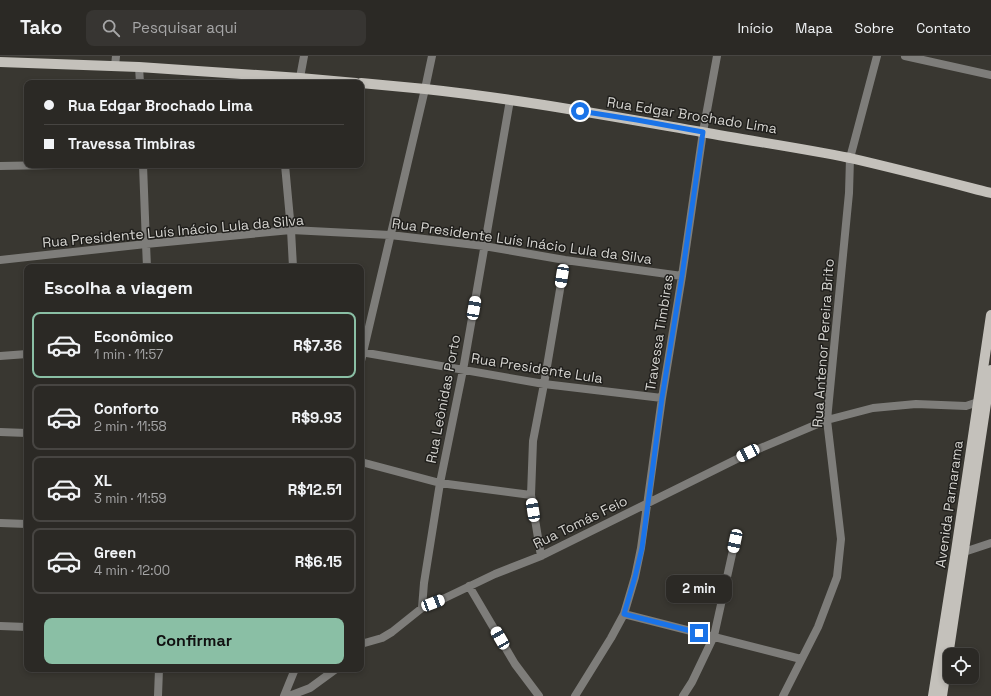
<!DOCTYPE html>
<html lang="pt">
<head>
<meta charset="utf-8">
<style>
	body { margin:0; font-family:"Space Grotesk",sans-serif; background:#373532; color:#f1f3f6; height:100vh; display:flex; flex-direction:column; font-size:15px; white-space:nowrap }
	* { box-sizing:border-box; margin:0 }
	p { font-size:13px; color:#a6a6a7 }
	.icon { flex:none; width:22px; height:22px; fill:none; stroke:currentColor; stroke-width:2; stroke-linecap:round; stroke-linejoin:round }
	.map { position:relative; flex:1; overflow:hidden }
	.panel { position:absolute; left:24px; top:208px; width:340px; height:408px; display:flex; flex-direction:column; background:#2b2925; border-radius:8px; box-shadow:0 2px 6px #0003,0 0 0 1px #474542 }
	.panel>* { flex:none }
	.top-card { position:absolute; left:24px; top:24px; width:340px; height:88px; border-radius:8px; box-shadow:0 2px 6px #0003,0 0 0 1px #474542; display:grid; align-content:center; height:88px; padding:0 20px; background:#2b2925 }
	.buttons { position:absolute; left:943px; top:592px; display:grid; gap:8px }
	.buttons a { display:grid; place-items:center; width:36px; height:36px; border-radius:8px; background:#2b2925; box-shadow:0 2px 6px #0003,0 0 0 1px #474542; font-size:20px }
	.end { position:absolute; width:18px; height:18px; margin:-9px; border:5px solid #1a73e8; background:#fff; box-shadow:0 0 0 2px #fff }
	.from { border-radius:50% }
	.bubble { position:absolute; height:28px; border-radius:8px; background:#2b2925; box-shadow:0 2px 6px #0003,0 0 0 1px #474542; font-size:13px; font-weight:700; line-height:28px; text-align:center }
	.car { position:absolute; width:12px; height:24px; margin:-12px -6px; border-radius:5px; box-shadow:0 0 3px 1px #0007; background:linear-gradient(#fff 24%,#345 0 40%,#fff 0 76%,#345 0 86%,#fff 0) }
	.top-card b { display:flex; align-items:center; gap:14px; height:38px; font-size:15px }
	.top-card b+b { border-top:1px solid #474542 }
	.top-card i { width:10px; height:10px; background:#f1f3f6 }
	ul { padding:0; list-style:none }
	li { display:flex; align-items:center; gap:12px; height:66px; margin:0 8px 6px; padding:0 12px; border:2px solid #474542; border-radius:8px }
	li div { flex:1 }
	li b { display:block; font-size:15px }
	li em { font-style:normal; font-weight:700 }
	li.current { border-color:#8abfa5 }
	li>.icon { width:36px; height:36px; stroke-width:1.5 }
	h2 { padding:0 20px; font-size:18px; line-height:48px }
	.cta { display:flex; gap:8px; margin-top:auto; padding:8px 20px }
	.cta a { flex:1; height:46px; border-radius:8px; background:#8abfa5; color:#111; font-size:16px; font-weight:700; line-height:46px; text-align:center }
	header { display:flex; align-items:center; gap:24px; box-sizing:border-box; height:56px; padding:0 20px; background:#2b2925; border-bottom:1px solid #474542 }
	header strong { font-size:19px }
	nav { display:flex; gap:22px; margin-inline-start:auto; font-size:14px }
	.search { width:280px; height:36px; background:#373532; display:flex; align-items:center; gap:10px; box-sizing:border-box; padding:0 14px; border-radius:8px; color:#a6a6a7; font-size:15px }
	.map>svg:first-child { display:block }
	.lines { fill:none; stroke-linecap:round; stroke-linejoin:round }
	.minor { stroke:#7e7d7a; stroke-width:8 }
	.primary { stroke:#c4c1bb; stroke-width:10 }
	.route { stroke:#1a73e8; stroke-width:5 }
	.labels { text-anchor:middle; stroke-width:3; stroke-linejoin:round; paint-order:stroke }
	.street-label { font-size:14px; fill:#d5d4d0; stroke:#201f1c }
</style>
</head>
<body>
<header>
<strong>Tako</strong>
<div class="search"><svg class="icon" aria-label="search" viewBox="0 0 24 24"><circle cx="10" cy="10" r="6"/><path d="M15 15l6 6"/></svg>Pesquisar aqui</div>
<nav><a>Início</a><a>Mapa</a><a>Sobre</a><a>Contato</a></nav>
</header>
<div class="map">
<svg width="991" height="640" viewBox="0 0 991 640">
	<rect width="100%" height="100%" fill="#393731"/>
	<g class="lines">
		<path class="minor" d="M905,0l86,19
			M115,10l1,-10
			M139,11l1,16
			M299,27l5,-27
			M143,109l3,79 1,23
			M285,109l6,65 2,37
			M0,110l54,-1
			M0,204l146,-16 145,-14 99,5 94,11 81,14 117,16
			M361,296l183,32 118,14
			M0,300l27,-2
			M361,305l64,-272 7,-33
			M0,376l27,1
			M361,406l79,21 91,12
			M0,467l27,1
			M964,496l27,-9
			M541,500l-10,-61 2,-54 11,-57 21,-124
			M469,530l46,78 24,32
			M422,552l2,-25 16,-100 23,-113 47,-270
			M624,558l177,45
			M0,570l27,1
			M361,588l21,-6 10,-6 30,-24 23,-10 50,-24 46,-18 208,-103 78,-33 46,-12 43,-4 50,2 12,-4
			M158,640l1,-27
			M284,640l11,-27
			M289,640l21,-8 26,-19
			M575,640l36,-58 13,-24 11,-37 6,-29 21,-150 20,-122 21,-144 14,-76
			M683,640l9,-14 22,-46 21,-95
			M783,640l35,-69 19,-50 4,-38 -14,-119 22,-227 1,-35 27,-102"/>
		<path class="primary" d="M0,6l139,5 161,11 56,5
			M361,27c21,2 43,4 64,6 93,10 185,27 277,43 49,9 99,16 148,26 48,11 94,23 141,35
			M933,640l23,-145 35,-236
			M942,640l49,-326"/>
	</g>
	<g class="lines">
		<path class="route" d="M580,55l57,9 66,12 -21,144 -20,122 -20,150 -7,29 -11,37 75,19"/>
	</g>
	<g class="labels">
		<g class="street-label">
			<text transform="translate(692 59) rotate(9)" y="5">Rua Edgar Brochado Lima</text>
			<text transform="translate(173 175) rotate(-5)" y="5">Rua Presidente Luís Inácio Lula da Silva</text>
			<text transform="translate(522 185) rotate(8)" y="5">Rua Presidente Luís Inácio Lula da Silva</text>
			<text transform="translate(659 277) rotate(-81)" y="5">Travessa Timbiras</text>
			<text transform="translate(823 287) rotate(-86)" y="5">Rua Antenor Pereira Brito</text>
			<text transform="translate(537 312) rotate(9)" y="5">Rua Presidente Lula</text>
			<text transform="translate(443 343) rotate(-79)" y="5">Rua Leônidas Porto</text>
			<text transform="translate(949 448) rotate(-82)" y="5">Avenida Parnarama</text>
			<text transform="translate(580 466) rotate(-26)" y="5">Rua Tomás Feio</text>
		</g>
	</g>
</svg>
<div class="buttons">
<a><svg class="icon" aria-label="locate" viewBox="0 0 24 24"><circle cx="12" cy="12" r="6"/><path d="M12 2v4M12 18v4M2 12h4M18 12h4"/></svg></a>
</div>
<i class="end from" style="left:580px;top:55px"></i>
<i class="end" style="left:699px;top:577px"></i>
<div class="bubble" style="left:666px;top:519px;width:66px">2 min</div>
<i class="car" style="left:562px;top:220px;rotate:189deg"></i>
<i class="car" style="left:474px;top:252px;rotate:10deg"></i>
<i class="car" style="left:748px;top:397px;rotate:243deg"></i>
<i class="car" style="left:533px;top:454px;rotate:351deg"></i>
<i class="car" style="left:735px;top:485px;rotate:192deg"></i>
<i class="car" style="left:433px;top:547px;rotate:69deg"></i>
<i class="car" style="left:500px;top:582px;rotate:330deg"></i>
<div class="top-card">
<b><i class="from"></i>Rua Edgar Brochado Lima</b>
<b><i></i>Travessa Timbiras</b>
</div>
<section class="panel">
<h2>Escolha a viagem</h2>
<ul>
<li class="current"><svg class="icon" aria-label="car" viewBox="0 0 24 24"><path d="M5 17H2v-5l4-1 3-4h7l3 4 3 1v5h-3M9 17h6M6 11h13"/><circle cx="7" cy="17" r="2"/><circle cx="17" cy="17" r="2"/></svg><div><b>Econômico</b><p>1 min · 11:57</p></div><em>R$7.36</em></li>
<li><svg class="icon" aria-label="car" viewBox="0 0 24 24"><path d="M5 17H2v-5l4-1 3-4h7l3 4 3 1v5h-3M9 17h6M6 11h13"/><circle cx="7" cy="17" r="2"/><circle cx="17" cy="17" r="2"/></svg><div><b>Conforto</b><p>2 min · 11:58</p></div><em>R$9.93</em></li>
<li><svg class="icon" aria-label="car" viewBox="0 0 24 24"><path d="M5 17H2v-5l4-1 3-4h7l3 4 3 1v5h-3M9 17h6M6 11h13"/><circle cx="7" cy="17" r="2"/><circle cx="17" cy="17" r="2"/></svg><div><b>XL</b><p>3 min · 11:59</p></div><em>R$12.51</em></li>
<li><svg class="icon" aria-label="car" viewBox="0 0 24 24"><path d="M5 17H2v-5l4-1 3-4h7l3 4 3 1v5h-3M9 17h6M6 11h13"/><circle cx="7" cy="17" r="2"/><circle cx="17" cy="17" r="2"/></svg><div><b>Green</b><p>4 min · 12:00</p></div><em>R$6.15</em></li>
</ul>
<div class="cta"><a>Confirmar</a></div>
</section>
</div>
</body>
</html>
